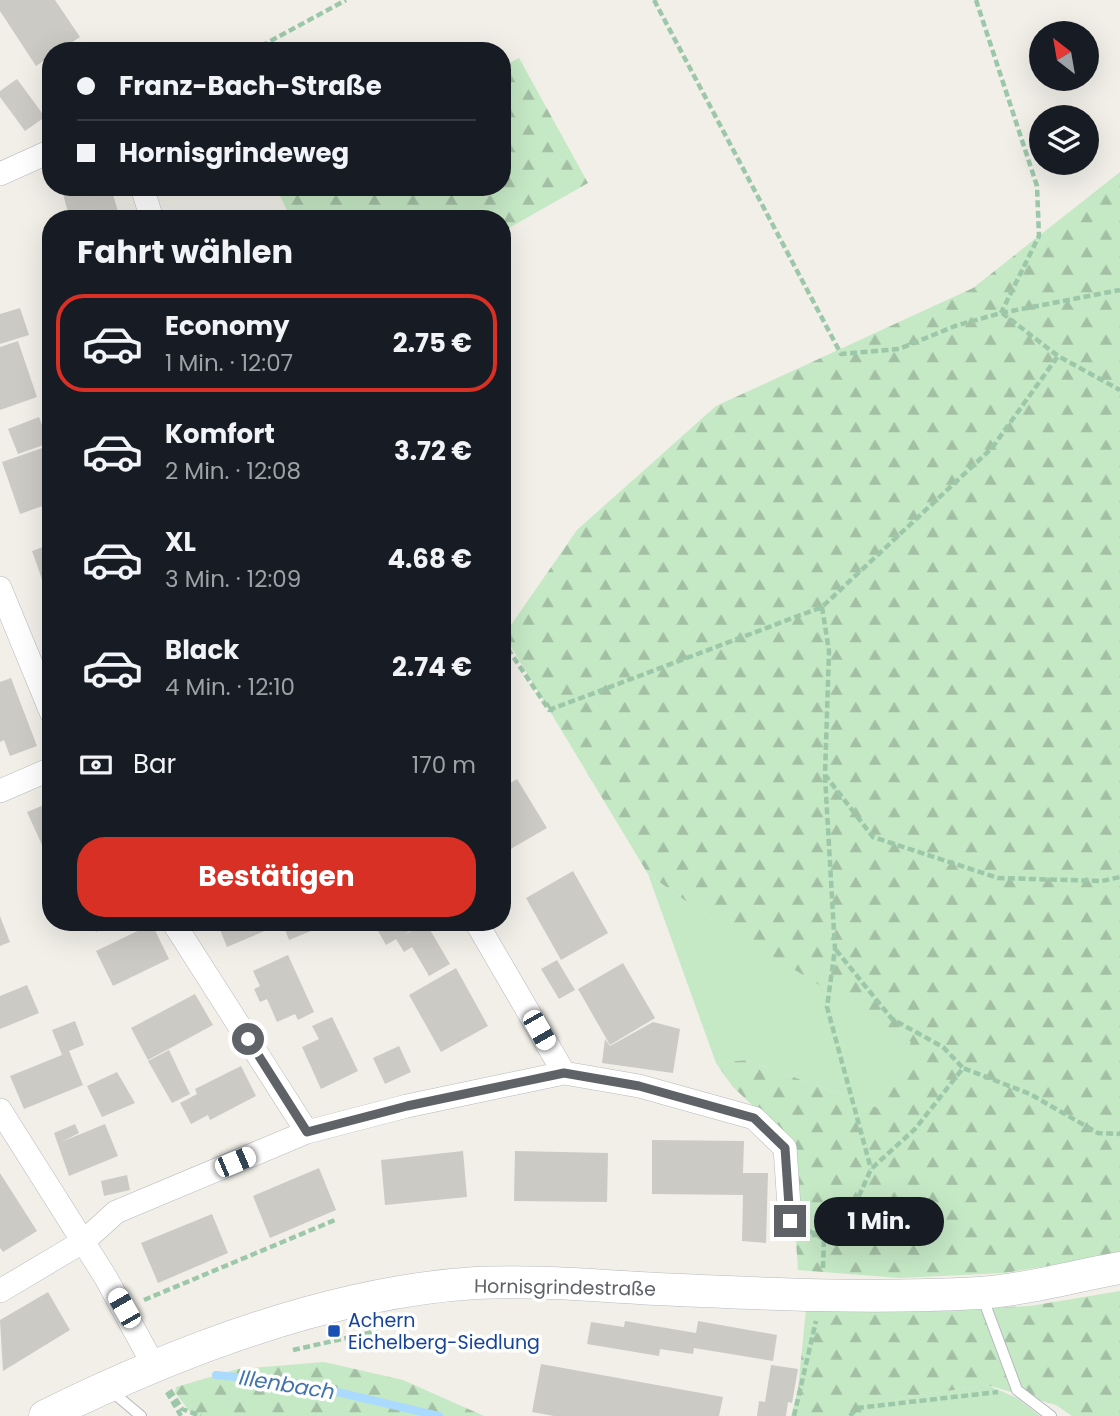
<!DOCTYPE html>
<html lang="de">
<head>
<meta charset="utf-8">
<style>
	body { margin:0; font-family:Poppins,sans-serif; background:#20242c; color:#f1f3f6; height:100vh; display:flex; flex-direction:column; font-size:26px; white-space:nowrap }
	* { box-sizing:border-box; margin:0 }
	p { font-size:23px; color:#9ea1a6 }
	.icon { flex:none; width:38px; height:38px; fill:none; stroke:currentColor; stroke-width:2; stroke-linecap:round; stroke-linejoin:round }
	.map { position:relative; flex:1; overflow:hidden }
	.drawer { position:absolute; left:42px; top:210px; width:469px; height:721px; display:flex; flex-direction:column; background:#171b24; border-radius:28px; box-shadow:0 7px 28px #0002 }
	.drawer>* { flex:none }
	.hud { position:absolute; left:42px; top:42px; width:469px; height:154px; border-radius:28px; box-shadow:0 7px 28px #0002; display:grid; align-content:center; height:154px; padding:0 35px; background:#171b24 }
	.needle { width:46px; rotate:329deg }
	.tools { position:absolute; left:1029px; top:21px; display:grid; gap:14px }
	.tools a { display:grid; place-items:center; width:70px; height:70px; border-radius:50%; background:#171b24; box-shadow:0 7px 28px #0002; font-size:35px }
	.end { position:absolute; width:32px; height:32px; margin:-16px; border:9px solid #5f6368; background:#fff; box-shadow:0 0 0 4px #fff }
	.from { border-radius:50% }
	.bubble { position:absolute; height:49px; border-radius:24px; background:#171b24; box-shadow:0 7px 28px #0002; font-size:23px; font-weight:700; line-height:49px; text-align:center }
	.car { position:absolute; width:21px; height:42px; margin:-21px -10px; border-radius:9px; box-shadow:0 0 5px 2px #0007; background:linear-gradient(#fff 24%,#345 0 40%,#fff 0 76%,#345 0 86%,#fff 0) }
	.hud b { display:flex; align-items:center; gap:24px; height:66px; font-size:26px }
	.hud b+b { border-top:2px solid #363941 }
	.hud i { width:18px; height:18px; background:#f1f3f6 }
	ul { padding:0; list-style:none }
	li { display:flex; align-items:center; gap:21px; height:98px; margin:0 14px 10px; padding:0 21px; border:4px solid transparent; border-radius:28px }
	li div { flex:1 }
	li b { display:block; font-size:26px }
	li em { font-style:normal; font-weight:700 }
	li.active { border-color:#d93025 }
	li>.icon { width:63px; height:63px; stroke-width:1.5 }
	h2 { padding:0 35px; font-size:32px; line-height:84px }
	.pay { display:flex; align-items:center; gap:18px; height:77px; padding:0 35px; font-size:26px }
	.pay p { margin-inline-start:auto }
	.button { display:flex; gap:14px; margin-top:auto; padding:14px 35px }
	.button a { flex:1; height:80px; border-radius:28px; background:#d93025; color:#fff; font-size:28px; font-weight:700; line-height:80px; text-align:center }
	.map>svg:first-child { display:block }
	.grass { fill:#c5e8c5 }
	.forest { fill:url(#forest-firs) }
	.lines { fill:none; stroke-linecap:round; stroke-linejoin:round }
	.stream { stroke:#aadaff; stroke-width:8 }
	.building { fill:#cccac5 }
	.lane-casing { stroke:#b5b8bc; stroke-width:12 }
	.street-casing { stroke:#b5b8bc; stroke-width:24 }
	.secondary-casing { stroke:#b6babf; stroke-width:33 }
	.path { stroke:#9cc7a9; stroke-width:4.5; stroke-dasharray:7 3.5; stroke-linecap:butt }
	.lane { stroke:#fff; stroke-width:10 }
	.street { stroke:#fff; stroke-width:23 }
	.secondary { stroke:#fff; stroke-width:32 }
	.route { stroke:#5f6368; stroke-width:9 }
	.transit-dot { fill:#1a4fb4; stroke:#fff; stroke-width:2.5 }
	.labels { text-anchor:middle; stroke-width:7; stroke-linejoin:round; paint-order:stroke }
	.street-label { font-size:19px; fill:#5f6368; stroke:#fff }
	.transit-label { font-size:19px; fill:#164399; stroke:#fff; text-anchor:start }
	.water-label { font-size:21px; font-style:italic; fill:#4174aa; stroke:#fff }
</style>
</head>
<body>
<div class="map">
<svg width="1120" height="1416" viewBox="0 0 1120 1416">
	<defs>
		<pattern id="forest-firs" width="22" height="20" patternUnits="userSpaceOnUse" patternTransform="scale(1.75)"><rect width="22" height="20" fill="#c5e8c5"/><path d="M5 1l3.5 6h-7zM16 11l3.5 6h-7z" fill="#a3c0a4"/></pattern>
	</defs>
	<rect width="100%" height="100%" fill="#f1efe8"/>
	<path class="grass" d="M648,874l52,37 212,131 -31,67 -134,-49 -31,3z
		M987,1385l30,13 23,18h-174l34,-18z"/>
	<path class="forest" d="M519,58l69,125 -86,49v-13h-211l-15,-32h226v-120z
		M1120,172v1082l-116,19 -105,5 -101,-8 -9,-130 -56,-53 -17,-24 31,-3 134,49 30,-67 -211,-131 -52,-37 -144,-239 73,-105 139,-124 257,-118z
		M1120,1291v125h-48l-16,-11 -69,-20 -87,13 -34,18h-75l7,-26 8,-81 136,1 88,-4z
		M324,1362l79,18 81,36h-291l-18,-24 1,-5 62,-18z"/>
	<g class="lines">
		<path class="stream" d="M216,1375l87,9 136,32"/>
	</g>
	<path class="building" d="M0,0h55l25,37 -21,14h-8v5l-15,10 -36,-55z
		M17,79l28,38 -20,14 -25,-34v-6z
		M61,187h50l9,32h-50z
		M20,308l9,27 -29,9v-30z
		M18,341l19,56 -37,13v-63z
		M39,417l10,26 -31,11 -10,-25z
		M51,445v58l-31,11 -18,-52z
		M51,544v58h-1l-18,-51z
		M11,678l26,68 -27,10 -6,-16 -4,2v-60z
		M517,779l30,49 -45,26v-66z
		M51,802v39l-9,4 -15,-33z
		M573,871l35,62 -47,27 -35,-62z
		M0,916l10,26 -10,4z
		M91,922h26l-21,10z
		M217,922h47l3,8 -40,17z
		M282,922h25l4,9 -22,9z
		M373,922h51l-22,14 24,-13 24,41 -21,12 -17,-29 -8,5 -8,-13 -10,6z
		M152,924l17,35 -56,27 -17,-35z
		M288,955l26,57 -16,8 -3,-6 -18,8 -10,-23 -7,3 -6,-13 6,-3 -7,-15z
		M557,960l18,30 -16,9 -18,-30z
		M623,963l32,55 -45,27 -32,-56z
		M456,968l32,58 -47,26 -32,-57z
		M27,985l12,28 -39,16v-33z
		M195,994l18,31 -65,35 -17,-32z
		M332,1017l26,54 -37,18 -19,-42 17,-8 -7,-13z
		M75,1021l9,24 -15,6 14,34 -59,24 -14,-33 52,-21 -10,-25z
		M653,1022l27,7 -7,44 -71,-10 3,-24 5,7z
		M399,1046l12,26 -26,12 -12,-26z
		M169,1050l21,44 -18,9 -24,-42z
		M241,1066l15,30 -46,24 -2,-5 -17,9 -11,-21 17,-9 -2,-5z
		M117,1072l18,31 -33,14 -15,-31z
		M75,1124l4,9 -18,9 44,-18 13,32 -49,20 -15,-43z
		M652,1140l92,1 -1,32h25l-2,70 -24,-2 1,-46 -91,-1z
		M463,1151l4,46 -82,8 -4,-45z
		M515,1151l93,2 -1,49 -93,-1z
		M319,1168l17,42 -66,28 -17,-42z
		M0,1173l37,58 -34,21 -3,-4z
		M127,1175l3,15 -26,6 -3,-15z
		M212,1214l16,39 -70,30 -17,-40z
		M48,1292l22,38 -67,41 -3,-51z
		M625,1321l71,12 2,-12 79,14 -4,26 -79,-13 -1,6 -33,-5 -1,7 -72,-12 4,-22 33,5z
		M541,1364l182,33 -4,19h-165l-22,-4z
		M771,1365l27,4 -6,34 -4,-1 -2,14h-29l2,-15 6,1z"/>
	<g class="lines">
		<g class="lane-casing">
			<path id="lane" d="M982,1296l35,94 34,26
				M110,1390l31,26"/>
		</g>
		<g class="street-casing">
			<path id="street" d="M0,174l51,-23
				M142,187l10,32
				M0,588l51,124
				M0,791l51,-22
				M173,922l134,210
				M476,922l88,151
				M0,1110l106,168 48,88
				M0,1291l84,-50 32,-29 191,-80 100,-26 157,-33 75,13 115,32 31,30 5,73"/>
		</g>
		<g class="secondary-casing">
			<path id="secondary" d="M45,1416c130,-64 285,-124 431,-133 60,-3 122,3 182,6 107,5 214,10 321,4 46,-3 95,-17 141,-25"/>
		</g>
		<path class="path" d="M654,0l187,354 58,-5 56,-23 46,-13 119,-23
			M976,0l61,186 2,50 -38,77
			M252,51l94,-51
			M1002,313l56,43 62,34
			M822,607l7,44 -4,124 48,62 125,41 104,3 18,-4
			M502,640l47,70 273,-103 170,-159 66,-92
			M825,776l10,173 -8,58 44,162
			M836,950l56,69 51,28 20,21
			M809,1231l15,8
			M823,1268l1,-29 35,-43 12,-27 44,-40 48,-61 67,26 68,39 22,1
			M144,1300l191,-80
			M293,1350l76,-17 10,-6
			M170,1390l12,19 19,7
			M167,1392l14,24
			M794,1416l22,-95
			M850,1416l7,-8 141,-16"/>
		<use href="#lane" class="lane"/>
		<use href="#street" class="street"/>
		<use href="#secondary" class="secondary"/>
	</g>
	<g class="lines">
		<path class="route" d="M248,1039l59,93 100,-26 157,-33 75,13 115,32 31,30 5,73"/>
	</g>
	<rect class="transit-dot" x="327" y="1324" width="14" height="14" rx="3.5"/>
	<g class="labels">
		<g class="street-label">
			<text transform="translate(565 1287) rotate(1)" y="7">Hornisgrindestraße</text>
		</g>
		<g class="transit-label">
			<text x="348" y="1327">Achern<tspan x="348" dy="22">Eichelberg-Siedlung</tspan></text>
		</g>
		<g class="water-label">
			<text transform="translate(287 1385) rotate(9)" y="7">Illenbach</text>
		</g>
	</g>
</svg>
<div class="tools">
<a><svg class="needle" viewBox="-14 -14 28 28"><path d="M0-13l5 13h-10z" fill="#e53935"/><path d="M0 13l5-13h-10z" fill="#9ea1a6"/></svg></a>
<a><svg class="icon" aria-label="layers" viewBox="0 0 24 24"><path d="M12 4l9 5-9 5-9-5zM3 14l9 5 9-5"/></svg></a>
</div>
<i class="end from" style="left:248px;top:1039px"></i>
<i class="end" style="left:790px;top:1221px"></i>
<div class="bubble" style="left:814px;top:1197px;width:130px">1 Min.</div>
<i class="car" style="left:539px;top:1030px;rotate:150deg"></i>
<i class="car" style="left:235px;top:1162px;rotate:67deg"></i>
<i class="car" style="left:124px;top:1308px;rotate:330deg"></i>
<div class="hud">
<b><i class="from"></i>Franz-Bach-Straße</b>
<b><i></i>Hornisgrindeweg</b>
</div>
<section class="drawer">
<h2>Fahrt wählen</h2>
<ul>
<li class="active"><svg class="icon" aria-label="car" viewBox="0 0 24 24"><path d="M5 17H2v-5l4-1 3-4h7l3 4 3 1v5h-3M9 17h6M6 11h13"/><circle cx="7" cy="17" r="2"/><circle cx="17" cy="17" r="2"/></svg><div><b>Economy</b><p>1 Min. · 12:07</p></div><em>2.75 €</em></li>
<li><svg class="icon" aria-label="car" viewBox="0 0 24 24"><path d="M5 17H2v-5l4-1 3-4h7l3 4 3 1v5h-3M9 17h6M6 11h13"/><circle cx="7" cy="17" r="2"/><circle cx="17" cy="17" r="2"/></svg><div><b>Komfort</b><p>2 Min. · 12:08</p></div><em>3.72 €</em></li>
<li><svg class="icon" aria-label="car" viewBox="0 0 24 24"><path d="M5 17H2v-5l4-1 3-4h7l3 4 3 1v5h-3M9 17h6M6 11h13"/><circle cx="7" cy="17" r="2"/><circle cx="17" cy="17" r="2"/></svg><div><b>XL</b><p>3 Min. · 12:09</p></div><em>4.68 €</em></li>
<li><svg class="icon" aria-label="car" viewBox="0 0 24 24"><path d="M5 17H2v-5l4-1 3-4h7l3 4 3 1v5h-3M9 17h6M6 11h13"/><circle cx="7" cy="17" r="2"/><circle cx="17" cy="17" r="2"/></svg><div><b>Black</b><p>4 Min. · 12:10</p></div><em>2.74 €</em></li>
</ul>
<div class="pay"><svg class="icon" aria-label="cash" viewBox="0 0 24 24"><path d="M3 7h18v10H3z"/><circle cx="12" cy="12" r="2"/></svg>Bar<p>170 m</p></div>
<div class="button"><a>Bestätigen</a></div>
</section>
</div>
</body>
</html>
